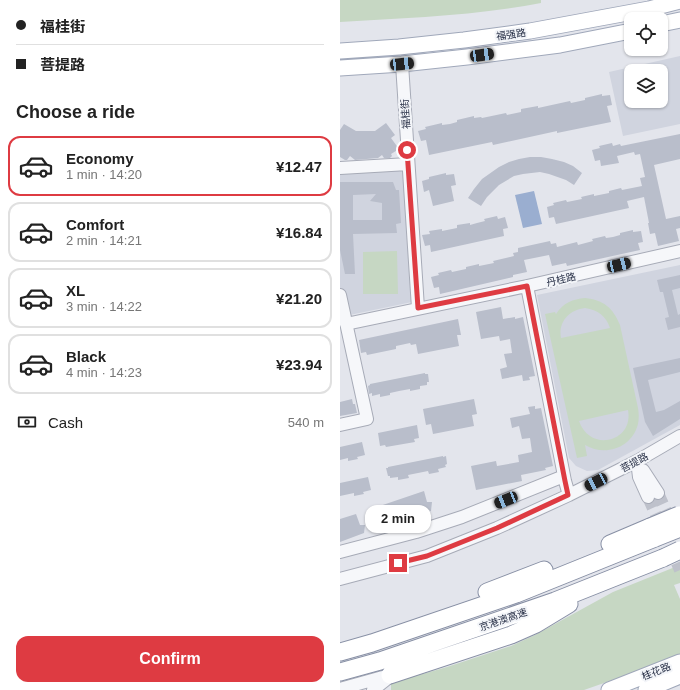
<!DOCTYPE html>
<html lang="en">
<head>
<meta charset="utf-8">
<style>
	body { margin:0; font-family:Helvetica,"Noto Sans SC",sans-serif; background:#f2f2f2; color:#222; height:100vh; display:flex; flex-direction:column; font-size:15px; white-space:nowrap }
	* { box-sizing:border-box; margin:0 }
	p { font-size:13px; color:#767676 }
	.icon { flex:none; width:22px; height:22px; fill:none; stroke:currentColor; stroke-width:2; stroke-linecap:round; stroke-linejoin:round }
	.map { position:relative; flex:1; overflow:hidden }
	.side { display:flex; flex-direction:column; background:#fff; width:340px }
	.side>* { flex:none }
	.banner { display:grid; align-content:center; height:88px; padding:0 16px; background:#fff }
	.tools { position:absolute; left:284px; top:12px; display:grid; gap:8px }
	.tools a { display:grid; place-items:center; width:44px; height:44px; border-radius:8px; background:#fff; box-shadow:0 1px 3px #0004; font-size:20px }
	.end { position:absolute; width:18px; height:18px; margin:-9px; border:5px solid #de3b42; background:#fff; box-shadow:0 0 0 2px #fff }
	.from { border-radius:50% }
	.bubble { position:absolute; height:28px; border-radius:12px; background:#fff; box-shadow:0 1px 3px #0004; font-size:13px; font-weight:600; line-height:28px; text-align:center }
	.car { position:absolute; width:12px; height:24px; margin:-12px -6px; border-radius:5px; box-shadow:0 0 3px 1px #0007; background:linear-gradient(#222 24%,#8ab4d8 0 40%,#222 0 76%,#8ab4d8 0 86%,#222 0) }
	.banner b { display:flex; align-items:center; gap:14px; height:38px; font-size:15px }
	.banner b+b { border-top:1px solid #e0e0e0 }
	.banner i { width:10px; height:10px; background:#222 }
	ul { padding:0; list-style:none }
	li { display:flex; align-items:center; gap:12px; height:60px; margin:0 8px 6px; padding:0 8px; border:2px solid #e0e0e0; border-radius:12px }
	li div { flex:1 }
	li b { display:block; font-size:15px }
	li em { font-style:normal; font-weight:600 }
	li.current { border-color:#de3b42 }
	li>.icon { width:36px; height:36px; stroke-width:1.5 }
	h2 { padding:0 16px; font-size:18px; line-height:48px }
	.pay { display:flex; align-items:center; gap:10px; height:44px; padding:0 16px; font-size:15px }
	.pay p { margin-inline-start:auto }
	.button { display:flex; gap:8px; margin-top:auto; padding:8px 16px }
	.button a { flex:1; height:46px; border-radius:12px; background:#de3b42; color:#fff; font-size:16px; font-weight:600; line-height:46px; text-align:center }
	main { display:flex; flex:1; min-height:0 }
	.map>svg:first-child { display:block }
	.built { fill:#d0d4df; fill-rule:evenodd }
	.green { fill:#c6d7c3; fill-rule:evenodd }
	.water { fill:#9aaed0 }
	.building { fill:#b9becb; fill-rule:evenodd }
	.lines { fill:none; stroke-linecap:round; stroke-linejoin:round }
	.minor-tunnel { stroke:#bec1cb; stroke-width:12; stroke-dasharray:12 6; stroke-linecap:butt }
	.minor-casing { stroke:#a7abb7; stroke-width:14 }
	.major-casing { stroke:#a0a8ba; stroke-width:17 }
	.highway-casing { stroke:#8890a5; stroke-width:19 }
	.minor { stroke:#f6f7fa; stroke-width:12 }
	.major { stroke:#fff; stroke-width:15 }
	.highway { stroke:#fff; stroke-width:17 }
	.highway-bridge-casing { stroke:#8890a5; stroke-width:19; stroke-linecap:butt }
	.highway-bridge { stroke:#fff; stroke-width:17 }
	.route { stroke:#de3b42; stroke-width:5 }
	.labels { text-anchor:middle; stroke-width:4; stroke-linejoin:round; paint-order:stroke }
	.street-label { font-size:10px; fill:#283047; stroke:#f3f5f9 }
</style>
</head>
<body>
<main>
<section class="side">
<div class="banner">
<b><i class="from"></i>福桂街</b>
<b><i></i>菩提路</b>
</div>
<h2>Choose a ride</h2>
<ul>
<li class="current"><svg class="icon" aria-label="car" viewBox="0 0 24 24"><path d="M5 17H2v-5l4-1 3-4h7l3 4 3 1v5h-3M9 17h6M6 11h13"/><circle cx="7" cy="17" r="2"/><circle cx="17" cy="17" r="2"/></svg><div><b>Economy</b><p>1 min · 14:20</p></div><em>¥12.47</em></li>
<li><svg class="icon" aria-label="car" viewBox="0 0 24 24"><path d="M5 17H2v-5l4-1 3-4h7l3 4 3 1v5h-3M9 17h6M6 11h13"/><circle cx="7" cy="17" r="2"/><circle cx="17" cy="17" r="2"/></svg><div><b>Comfort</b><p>2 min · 14:21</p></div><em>¥16.84</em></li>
<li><svg class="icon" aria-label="car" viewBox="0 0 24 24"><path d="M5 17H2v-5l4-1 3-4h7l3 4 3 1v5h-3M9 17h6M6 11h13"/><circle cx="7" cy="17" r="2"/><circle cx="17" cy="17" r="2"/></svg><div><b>XL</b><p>3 min · 14:22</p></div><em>¥21.20</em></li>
<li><svg class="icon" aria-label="car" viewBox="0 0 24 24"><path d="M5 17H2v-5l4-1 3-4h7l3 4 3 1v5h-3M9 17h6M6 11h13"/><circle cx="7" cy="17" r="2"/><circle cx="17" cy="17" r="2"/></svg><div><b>Black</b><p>4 min · 14:23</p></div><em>¥23.94</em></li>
</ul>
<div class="pay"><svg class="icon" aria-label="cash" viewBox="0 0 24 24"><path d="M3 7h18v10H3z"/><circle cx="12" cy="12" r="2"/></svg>Cash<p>540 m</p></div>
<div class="button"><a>Confirm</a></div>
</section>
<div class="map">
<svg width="340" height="690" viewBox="0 0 340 690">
	<rect width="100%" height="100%" fill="#e3e5ec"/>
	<path class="built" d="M340,56v68l-57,12 -14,-64zM291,71h30v30h-30z
		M63,169l9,133 -72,15v-144z
		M340,265v160l-82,45 -11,1 -11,-5 -7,-8 -32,-163z"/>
	<path class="green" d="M0,0h201v3c-66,13 -134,15 -201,19z
		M57,251l1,43h-35v-42z
		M245,298c19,2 28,10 35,27l18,83c1,6 1,11 0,16 -6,24 -33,33 -53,21l2,11 -10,2 -32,-144 10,-2 1,2c7,-11 17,-15 29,-16zM245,308c13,2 21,8 25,20l-49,10c-3,-16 8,-28 24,-30zM288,410c6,32 -38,43 -49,11z
		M340,565v18l-6,2 6,14v55l-56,22 -40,14h-193v-7l56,-16 64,-21 24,-11 78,-43z"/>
	<path class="water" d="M194,191l8,33 -19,4 -8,-33z"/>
	<path class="building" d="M262,94v2l8,-1 2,10 -5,1 4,16 -54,11v-2l-64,14 -1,-3 -63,13 -3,-15 -5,1 -3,-10 8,-2 -1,-2 17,-4v2l8,-1 7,-2v-2l17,-4v2l7,-1 1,1 24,-5 1,2 14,-3v-3l17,-3v2l32,-7 1,2 14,-3v-2z
		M46,123l9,12 -4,3 8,11 -8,5 1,2 -2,2h-6l-2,-3 -4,3 -23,2 -5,-4 -3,4h-2l-5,-3v-27l4,-6 12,7h19z
		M340,134v25l-26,6 12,54 14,-3v12l-4,1 3,12 -21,5 -3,-13 -5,1 -2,-11h1l-5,-26 -17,4 2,7 -73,16 -2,-7 -5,1 -2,-11 7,-2 -1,-2 13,-3 1,2 15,-3 -1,-2 13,-3v2l15,-3v-2l12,-3 1,2 20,-4 -2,-8 5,-1 -5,-23 -5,1 -1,-3 -17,4 2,7 -18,3 -1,-6 -5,1 -3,-11 8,-2 -1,-2 13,-3 1,3 7,-2 1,2z
		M190,157h11l11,2 12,3 9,4 9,7 -8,12 -8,-5 -17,-6 -9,-2 -17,2 -9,2 -15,9 -12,12 -6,9 -13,-8 6,-9 8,-10 17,-12 10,-5 10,-3z
		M106,173v2l8,-1 2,11 -5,1 3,15 -21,5 -4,-16 -5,2 -2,-11 7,-2v-2z
		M0,182h53l3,8h3l2,33 -5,1 1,9 -44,1 2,40h-10l-5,-24zM36,194l-6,7 12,2v17h-29v-25z
		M157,216l1,3 7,-2 3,11 -5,1 1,7 -73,16 -1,-7 -5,1 -3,-11 8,-1 -1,-3 13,-2v2l15,-3v-3l13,-2v2l7,-2 8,-2 -1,-2z
		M293,230v2l8,-1 2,11 -5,1 2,7 -73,16 -1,-3 -14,3 -3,-11 -25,5 3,12 -14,3v2l-73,17 -1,-7 -5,1 -3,-11 8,-2 -1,-2 13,-3 1,2 14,-3v-2l13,-3v2l15,-3 -1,-2 21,-5 -1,-3 5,-1v-4l32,-7 1,3 5,-1 1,4 20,-5 1,3 15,-4 -1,-2 13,-3 1,2 7,-1 7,-2v-2z
		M340,275v13l-8,2 6,25 2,-1v13l-12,3 -3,-12 4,-1 -6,-25h-3l-3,-12z
		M161,307l2,12 12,-2v2l8,-2 12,59 -6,1 1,3 -7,1 -1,-6 -20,4 -2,-10 7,-2 -3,-13 8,-1 -2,-14 -10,2 -1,-5 -18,3 -5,-27z
		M118,319l3,16h-4l2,11 -41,8 -2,-10 -5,1 -1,-2 -14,3v3l-29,6 -1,-3 -5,1 -2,-13z
		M340,358v14l-32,8 8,32 8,-2 16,-9v18l-27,17 -8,-14 -12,-54z
		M85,373v1h3l1,8h-2v3l-7,1v3l-10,2v-2l-11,2 -9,2v2l-10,2v-3l-8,2v-3l-3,1 -1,-8 2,-1v-1z
		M12,399l1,5h2l2,9 -17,3v-14z
		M134,399l3,15 -5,1 2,11 -41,8 -2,-10 -5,1 -3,-16z
		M195,406v3l6,-1 12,58 -8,2 1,2 -25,5 1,6 -46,9 -5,-24 25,-5 1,5 22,-4 -1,-7 14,-3 -2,-14 -8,1 -3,-13 -7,2 -2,-10 20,-4 -2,-7z
		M77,425l2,13 -5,1 1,3 -29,5 -1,-2 -5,1 -2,-13z
		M22,442l3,13 -8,2 1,2 -10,2v-3l-8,2v-13z
		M103,456v1l3,-1 1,8 -2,1 1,2 -8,2 1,3 -10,2 -1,-3 -20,4 1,3 -11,2v-3l-8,1v-2h-2l-2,-8h2v-1z
		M28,477l3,13 -8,2 1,2 -10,2v-3l-14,3v-13z
		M84,491l3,11h5l-1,9 -53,18 -7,-20z
		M16,514l4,11h5l-1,8 -24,9v-23z"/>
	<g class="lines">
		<path class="minor-tunnel" d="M318,493l22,50
			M308,497l32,73"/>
		<g class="minor-casing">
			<path id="minor" d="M62,64l16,244
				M0,168l68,-4
				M187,286l38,195 4,14
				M0,295l27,124 -27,6
				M6,324l181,-38 153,-35
				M297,461l2,16 9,20
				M303,470l15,23
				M0,552l76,-20 46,-15 102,-41
				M0,579l87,-23 70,-28 72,-33 68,-34 43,-25
				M0,689l50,-14
				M33,690l15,-12"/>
		</g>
		<g class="major-casing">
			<path id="major" d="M321,24l19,-4
				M0,51l59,-4 65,-7 66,-9 119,-22 31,-8
				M0,68l62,-4 65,-7 93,-12 71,-14
				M269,690l71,-28
				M306,690l34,-14"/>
		</g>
		<g class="highway-casing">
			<path id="highway" d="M270,544l40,-17
				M147,592l57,-22
				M0,652l32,-9 144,-49 139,-56
				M0,672l40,-11 175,-60 108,-43
				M50,675l121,-40 25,-11 33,-20"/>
		</g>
		<use href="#minor" class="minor"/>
		<use href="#major" class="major"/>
		<use href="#highway" class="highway"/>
		<g class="highway-bridge-casing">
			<path id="highway-bridge" d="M310,527l29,-12
				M315,538l25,-10
				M323,558l17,-8"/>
		</g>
		<use href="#highway-bridge" class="highway-bridge"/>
	</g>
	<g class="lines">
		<path class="route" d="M58,563l29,-7 70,-28 71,-33 -3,-14 -38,-195 -109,22 -11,-158"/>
	</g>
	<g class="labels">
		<g class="street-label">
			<text transform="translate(171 34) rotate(-8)" y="4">福强路</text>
			<text transform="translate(65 114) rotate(-94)" y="4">福桂街</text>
			<text transform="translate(221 279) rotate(-13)" y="4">丹桂路</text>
			<text transform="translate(294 462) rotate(-28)" y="4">菩提路</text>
			<text transform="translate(163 619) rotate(-19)" y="4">京港澳高速</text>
			<text transform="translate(316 671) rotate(-22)" y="4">桂花路</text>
		</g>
	</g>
</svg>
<div class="tools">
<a><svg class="icon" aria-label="locate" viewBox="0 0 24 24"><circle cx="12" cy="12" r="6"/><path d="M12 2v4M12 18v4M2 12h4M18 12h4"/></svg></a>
<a><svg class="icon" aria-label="layers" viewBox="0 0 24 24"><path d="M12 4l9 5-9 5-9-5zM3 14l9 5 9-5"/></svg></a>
</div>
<i class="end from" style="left:67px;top:150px"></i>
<i class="end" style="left:58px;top:563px"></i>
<div class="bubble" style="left:25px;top:505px;width:66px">2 min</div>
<i class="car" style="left:142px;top:55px;rotate:82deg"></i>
<i class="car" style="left:62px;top:64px;rotate:84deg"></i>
<i class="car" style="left:279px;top:265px;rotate:77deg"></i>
<i class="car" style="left:256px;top:482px;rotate:243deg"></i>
<i class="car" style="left:166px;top:500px;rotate:248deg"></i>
</div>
</main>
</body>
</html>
